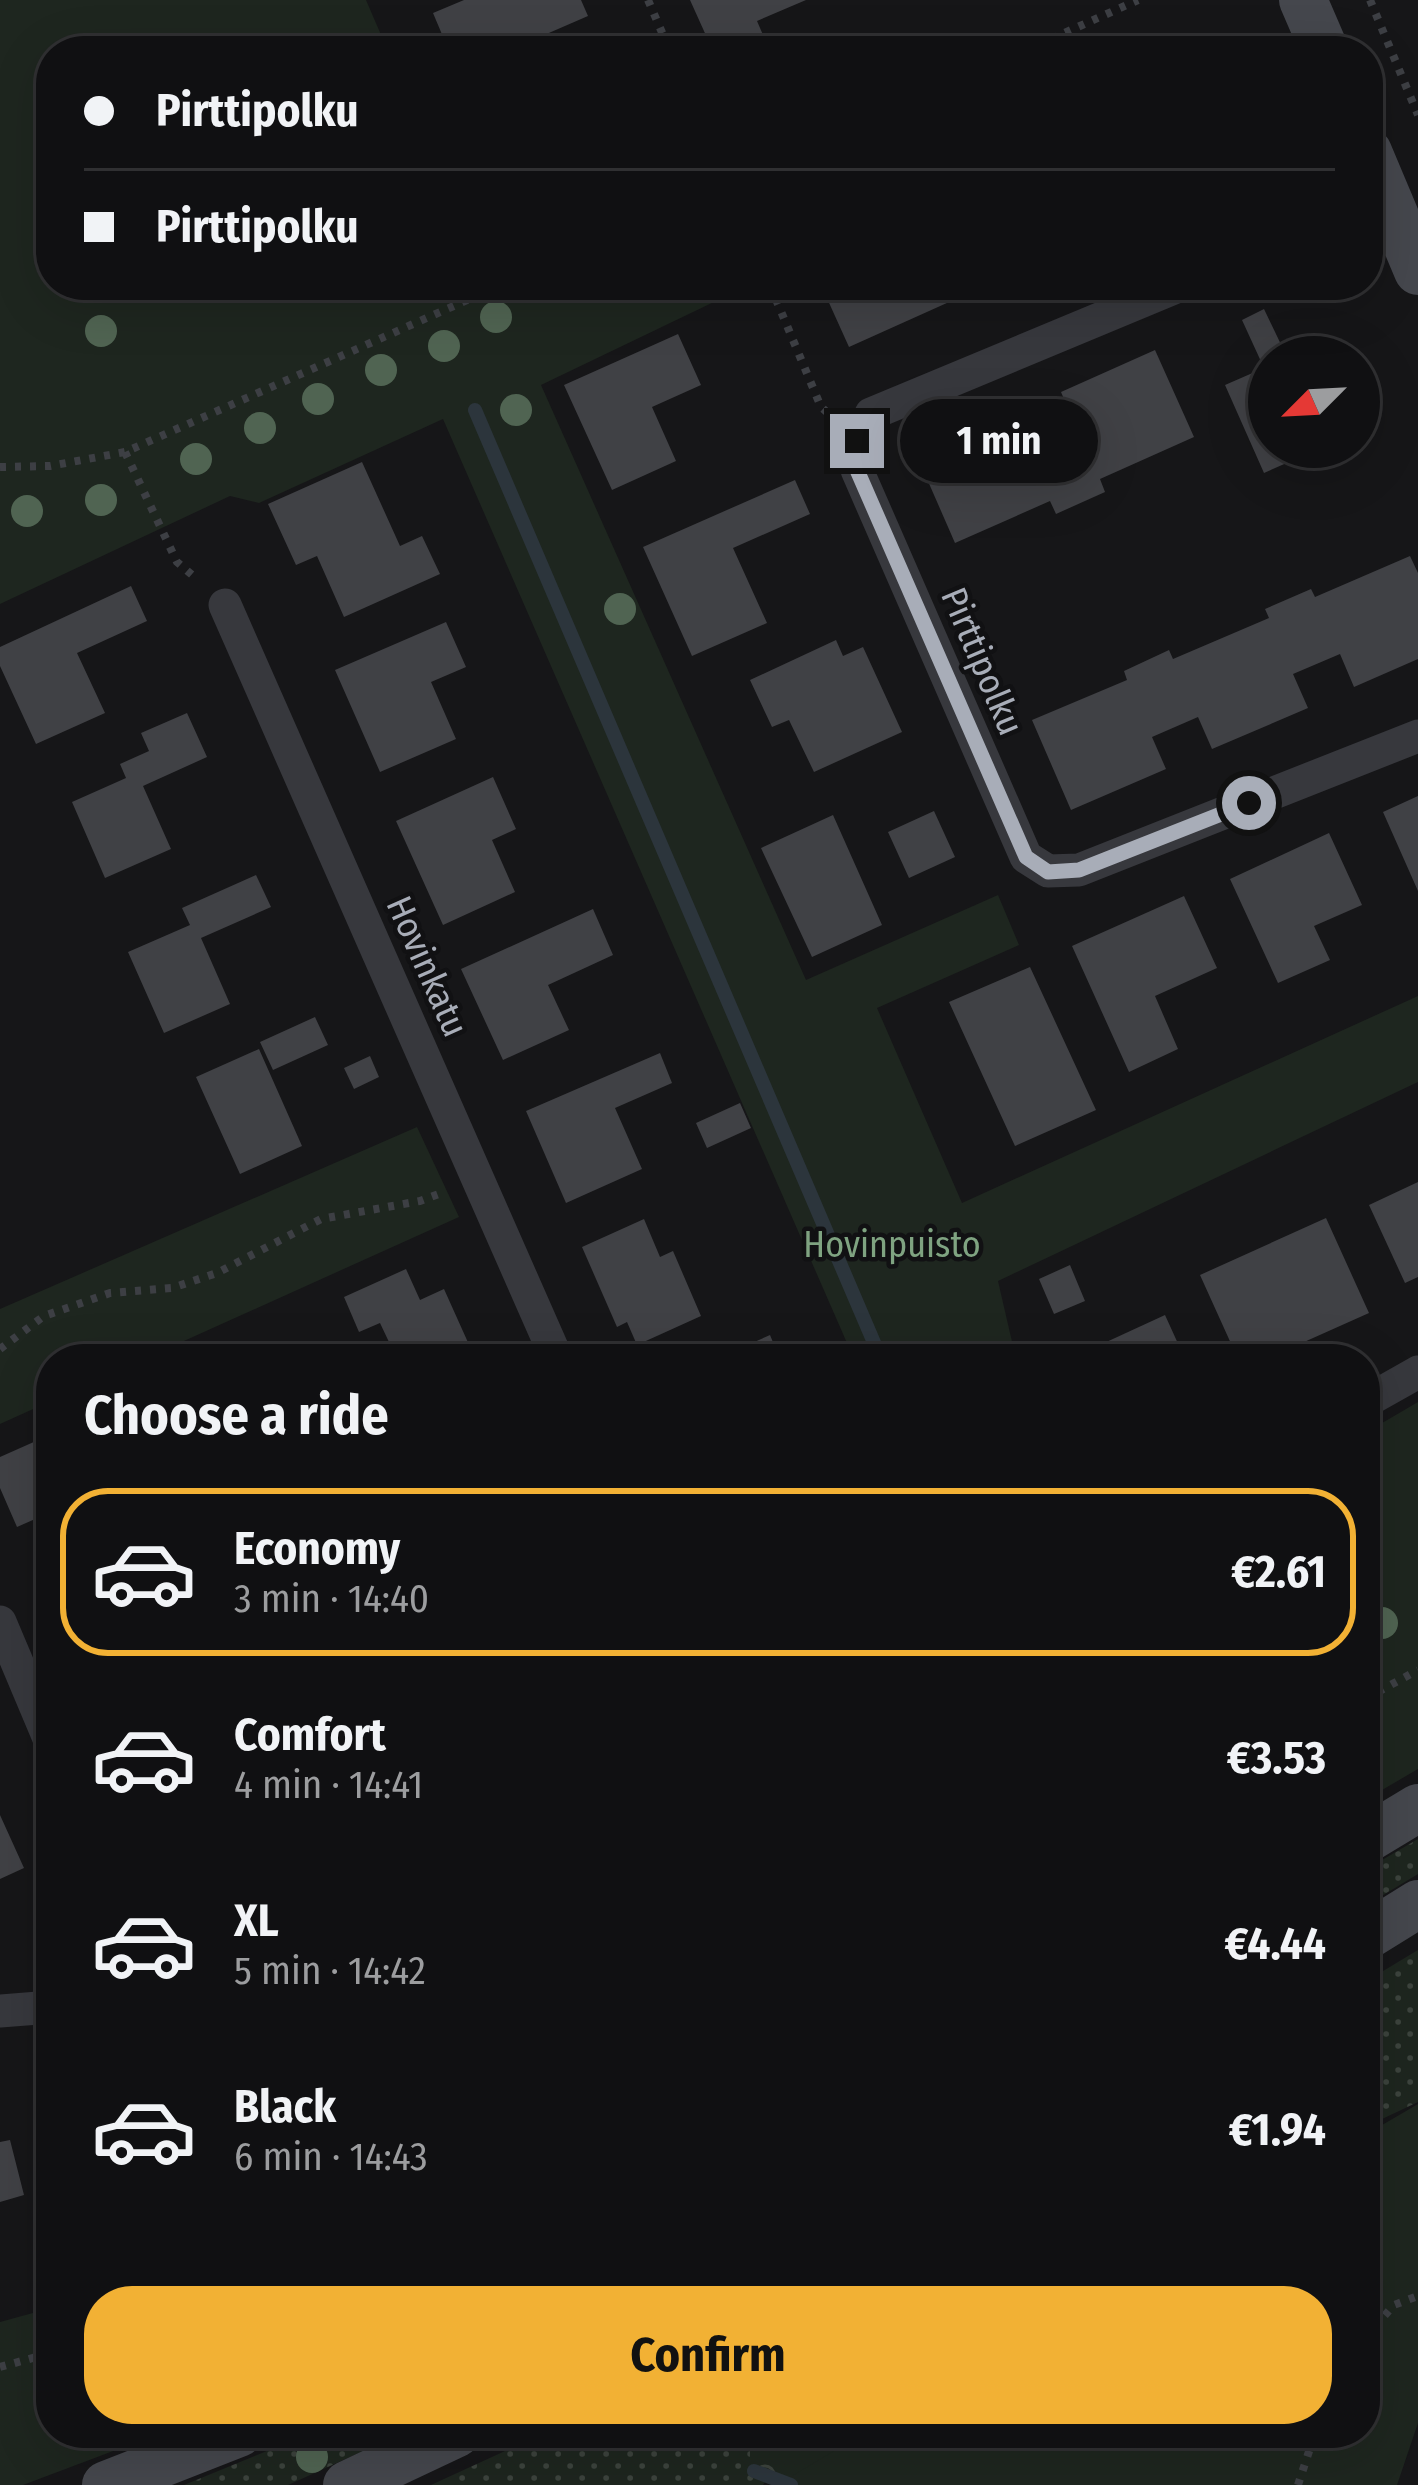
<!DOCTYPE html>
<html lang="en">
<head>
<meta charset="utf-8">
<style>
	body { margin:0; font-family:"Fira Sans Condensed",sans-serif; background:#19191b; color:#f1f3f6; height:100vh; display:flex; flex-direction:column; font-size:45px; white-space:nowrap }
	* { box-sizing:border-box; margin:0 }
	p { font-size:39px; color:#9c9d9f }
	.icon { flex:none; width:66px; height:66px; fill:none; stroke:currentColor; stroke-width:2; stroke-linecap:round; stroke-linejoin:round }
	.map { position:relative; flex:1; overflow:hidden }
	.side { position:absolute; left:36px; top:1344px; width:1344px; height:1104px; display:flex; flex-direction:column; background:#101012; border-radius:48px; box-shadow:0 12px 48px #0002,0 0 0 3px #303032 }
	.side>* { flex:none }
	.banner { position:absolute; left:36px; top:36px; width:1347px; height:264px; border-radius:48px; box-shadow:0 12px 48px #0002,0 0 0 3px #303032; display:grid; align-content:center; height:264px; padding:0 48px; background:#101012 }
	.needle { width:78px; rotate:246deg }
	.controls { position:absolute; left:1248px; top:336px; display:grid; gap:24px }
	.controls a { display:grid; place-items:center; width:132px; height:132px; border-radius:50%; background:#101012; box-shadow:0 12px 48px #0002,0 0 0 3px #303032; font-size:60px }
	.end { position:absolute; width:54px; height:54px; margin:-27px; border:15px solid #a8adb8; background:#111; box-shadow:0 0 0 6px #111 }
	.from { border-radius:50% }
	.bubble { position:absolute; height:84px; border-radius:42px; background:#101012; box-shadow:0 12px 48px #0002,0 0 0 3px #303032; font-size:39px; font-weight:700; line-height:84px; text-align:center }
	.banner b { display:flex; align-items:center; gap:42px; height:114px; font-size:45px }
	.banner b+b { border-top:3px solid #303032 }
	.banner i { width:30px; height:30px; background:#f1f3f6 }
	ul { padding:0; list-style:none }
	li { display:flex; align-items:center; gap:36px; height:168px; margin:0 24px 18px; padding:0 24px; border:6px solid transparent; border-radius:48px }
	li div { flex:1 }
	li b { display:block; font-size:45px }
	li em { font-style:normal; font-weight:700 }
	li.selected { border-color:#f2b134 }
	li>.icon { width:108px; height:108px; stroke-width:1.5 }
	h2 { padding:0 48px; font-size:54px; line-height:144px }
	.button { display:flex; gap:24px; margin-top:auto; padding:24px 48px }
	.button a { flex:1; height:138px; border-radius:48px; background:#f2b134; color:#111; font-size:48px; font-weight:700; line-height:138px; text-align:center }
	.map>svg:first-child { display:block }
	.grass { fill:url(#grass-dots) }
	.forest { fill:url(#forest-crowns) }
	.park { fill:#1e261f }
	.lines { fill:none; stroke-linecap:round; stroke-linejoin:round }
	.stream { stroke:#2c353c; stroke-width:14 }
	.building { fill:#404145 }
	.path { stroke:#3d3f44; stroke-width:8; stroke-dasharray:6 9; stroke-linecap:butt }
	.street { stroke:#37383d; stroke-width:33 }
	.secondary { stroke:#45474d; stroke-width:48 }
	.tree { fill:#506452 }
	.route { stroke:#a8adb8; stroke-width:15 }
	.labels { text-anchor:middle; stroke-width:9; stroke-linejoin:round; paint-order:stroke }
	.street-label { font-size:36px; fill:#a8adb8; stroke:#111113 }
	.park-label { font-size:36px; fill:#7fa381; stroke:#111113 }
</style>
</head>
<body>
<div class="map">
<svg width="1418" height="2485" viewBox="0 0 1418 2485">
	<defs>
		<pattern id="grass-dots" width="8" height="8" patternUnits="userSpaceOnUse" patternTransform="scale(3)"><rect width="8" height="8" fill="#1e261f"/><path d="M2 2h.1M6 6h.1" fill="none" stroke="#3c433d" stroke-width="1.8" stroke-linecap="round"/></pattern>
		<pattern id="forest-crowns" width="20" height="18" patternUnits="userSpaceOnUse" patternTransform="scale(3)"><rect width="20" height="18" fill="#1e261f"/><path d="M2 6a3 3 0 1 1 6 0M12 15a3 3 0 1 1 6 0" fill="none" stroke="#3c433d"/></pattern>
	</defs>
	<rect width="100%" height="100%" fill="#161618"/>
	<path class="grass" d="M1418,1839v35l-53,32v-36z
		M1418,1950v152l-53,25v-145z
		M311,2433h92l-115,52h-104z
		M544,2433h251l-32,52h-332z"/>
	<path class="forest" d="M750,2433h199l15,52h-188l-26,-26z"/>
	<path class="park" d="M0,0h366l22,51h-337v234h690l2,3 -202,97 265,595 192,-85 21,50 -142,63 85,195 456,-207v86l-420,199 18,78h-162l-411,-940 -184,84 -29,-7 -230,108z
		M417,1127l42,90 -315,142h-93v42l-51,23v-115z
		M1418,1402v367l-53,31v-367z
		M1418,2104v319l-21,62h-620l87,-52h501v-298z
		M51,2308v125h110l-138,52h-23v-163z"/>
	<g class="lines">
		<path class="stream" d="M475,410l406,949
			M754,2471l37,14"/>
	</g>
	<path class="building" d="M464,0h117l7,16 -53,23 6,12h-92l-16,-38z
		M690,0h116l-49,21 13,30h-57z
		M821,285h131l6,13 -109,49z
		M1264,309l23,48h-18v90h54l-59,26 -39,-88 39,-17 -22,-48z
		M678,334l23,51 -49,22 24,54 -64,29 -48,-105z
		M1324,341l7,16h-43z
		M1155,350l39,87 -94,42 5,13 -49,22 -6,-13 -95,42 -38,-87 94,-42 15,33 49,-22 -14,-33z
		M362,462l38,84 22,-10 18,38 -96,43 -27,-61 -21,9 -28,-61z
		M795,480l15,34 -77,34 34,75 -75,33 -49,-109z
		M1410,556l8,17v86l-64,28 -14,-33 -47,20 15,34 -96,41 -14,-32 -46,20 14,32 -95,41 -39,-90 95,-40 -3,-9 45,-21 4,9 96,-41 -4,-9 46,-20 4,8z
		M131,586l16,35 -70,32 28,60 -69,31 -36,-78v-19z
		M446,622l20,45 -35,15 25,57 -76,33 -45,-102z
		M836,640l7,16 20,-9 39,85 -88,40 -25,-52 -17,7 -22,-47z
		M187,713l20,44 -64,29 28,63 -66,29 -33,-76 54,-24 -6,-14 29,-13 -8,-18z
		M493,777l23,52 -24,11 23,52 -72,33 -47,-104z
		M1418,796v95l-35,-79z
		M934,811l21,46 -46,21 -21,-46z
		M833,815l49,110 -70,32 -51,-109z
		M1329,833l33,72 -48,21 16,34 -52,23 -48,-104z
		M256,875l15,32 -70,31 29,66 -66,29 -36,-81 62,-27 -8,-17z
		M1184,896l33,72 -62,28 23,53 -49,23 -57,-126z
		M593,909l20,46 -65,30 21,45 -66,30 -42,-91z
		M1030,967l66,143 -81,36 -66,-144z
		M315,1017l13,28 -55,25 -13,-28z
		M259,1049l43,97 -62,28 -44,-97z
		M660,1053l12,30 -57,25 27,61 -76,34 -40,-92z
		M370,1056l9,21 -25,12 -10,-21z
		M740,1103l11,25 -44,20 -11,-25z
		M1418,1182v95l-13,6 -36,-78z
		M1326,1218l43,95 -103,46h-28l-38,-84z
		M644,1219l16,38 13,-6 28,65 -64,29 -10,-23 -10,5 -35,-80z
		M1070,1265l15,36 -31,13 -15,-35z
		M406,1269l14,31 24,-11 31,69 -78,1 -17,-36 -21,9 -15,-35z
		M1165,1315l20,44h-75l-8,-15z
		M770,1335l10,24h-64z
		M45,1437l6,13v62l-34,15 -17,-39v-31z
		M0,1815l24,53 -24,11z
		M10,2140l14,55 -24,7v-60z"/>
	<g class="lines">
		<path class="path" d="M648,0l22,51
			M1370,0l48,115
			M1024,51l114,-51
			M770,285l51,122 9,8
			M125,452l52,110 21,18
			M0,467l50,-1 75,-14 376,-167
			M0,1349l44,-33 66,-23 62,-5 45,-15 104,-54 99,-18 24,-9
			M1365,1699l53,-29
			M1365,2338l29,-33 24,-9
			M0,2367l51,-14
			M1298,2485l17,-52"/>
		<path class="street" d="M1181,285l-310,129 -14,27v29l169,387 22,14 31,-1 339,-134
			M225,605l332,754
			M1365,1402l53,-30
			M0,1622l51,121
			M0,2011l51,-4"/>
		<path class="secondary" d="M1303,0l22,51
			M1368,152l50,119
			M1365,1840l53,-32
			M1365,1937l53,-33
			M106,2485l133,-52
			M347,2485l110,-52"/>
	</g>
	<g class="tree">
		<circle cx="496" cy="317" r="16"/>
		<circle cx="101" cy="331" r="16"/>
		<circle cx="444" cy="346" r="16"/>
		<circle cx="381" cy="370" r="16"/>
		<circle cx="318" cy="399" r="16"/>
		<circle cx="516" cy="410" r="16"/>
		<circle cx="260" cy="428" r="16"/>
		<circle cx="196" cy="459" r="16"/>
		<circle cx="101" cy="500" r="16"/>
		<circle cx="27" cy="511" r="16"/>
		<circle cx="620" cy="609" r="16"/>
		<circle cx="1382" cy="1623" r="16"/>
		<circle cx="312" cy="2457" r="16"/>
	</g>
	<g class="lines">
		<path class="route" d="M857,441v29l169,387 22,15 31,-2 170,-67"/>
	</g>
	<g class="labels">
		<g class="street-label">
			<text transform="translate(983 661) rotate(67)" y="13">Pirttipolku</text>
			<text transform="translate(428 966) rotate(66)" y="13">Hovinkatu</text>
		</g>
		<g class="park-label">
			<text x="892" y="1257">Hovinpuisto</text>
		</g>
	</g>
</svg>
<div class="controls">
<a><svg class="needle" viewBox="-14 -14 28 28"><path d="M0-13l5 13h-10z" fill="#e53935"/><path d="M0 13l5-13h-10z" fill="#9c9d9f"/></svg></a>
</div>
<i class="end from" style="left:1249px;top:803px"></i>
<i class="end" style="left:857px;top:441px"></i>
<div class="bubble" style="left:900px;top:399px;width:198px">1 min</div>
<div class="banner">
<b><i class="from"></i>Pirttipolku</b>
<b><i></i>Pirttipolku</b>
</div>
<section class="side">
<h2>Choose a ride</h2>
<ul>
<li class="selected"><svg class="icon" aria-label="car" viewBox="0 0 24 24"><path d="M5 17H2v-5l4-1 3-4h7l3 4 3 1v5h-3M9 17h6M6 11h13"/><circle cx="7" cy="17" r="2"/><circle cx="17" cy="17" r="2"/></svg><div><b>Economy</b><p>3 min · 14:40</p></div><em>€2.61</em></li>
<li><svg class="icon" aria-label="car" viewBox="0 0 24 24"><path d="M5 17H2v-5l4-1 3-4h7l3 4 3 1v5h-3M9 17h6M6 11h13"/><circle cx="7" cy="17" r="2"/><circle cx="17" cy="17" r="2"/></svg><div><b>Comfort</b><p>4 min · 14:41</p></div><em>€3.53</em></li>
<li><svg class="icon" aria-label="car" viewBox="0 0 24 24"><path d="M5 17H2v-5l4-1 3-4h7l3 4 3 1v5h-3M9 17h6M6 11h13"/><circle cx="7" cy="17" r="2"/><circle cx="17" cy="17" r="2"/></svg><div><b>XL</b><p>5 min · 14:42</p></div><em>€4.44</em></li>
<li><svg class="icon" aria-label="car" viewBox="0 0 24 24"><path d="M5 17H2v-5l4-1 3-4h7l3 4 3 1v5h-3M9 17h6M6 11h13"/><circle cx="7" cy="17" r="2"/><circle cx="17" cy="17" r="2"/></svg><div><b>Black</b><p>6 min · 14:43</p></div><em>€1.94</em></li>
</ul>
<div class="button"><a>Confirm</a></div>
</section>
</div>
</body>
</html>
